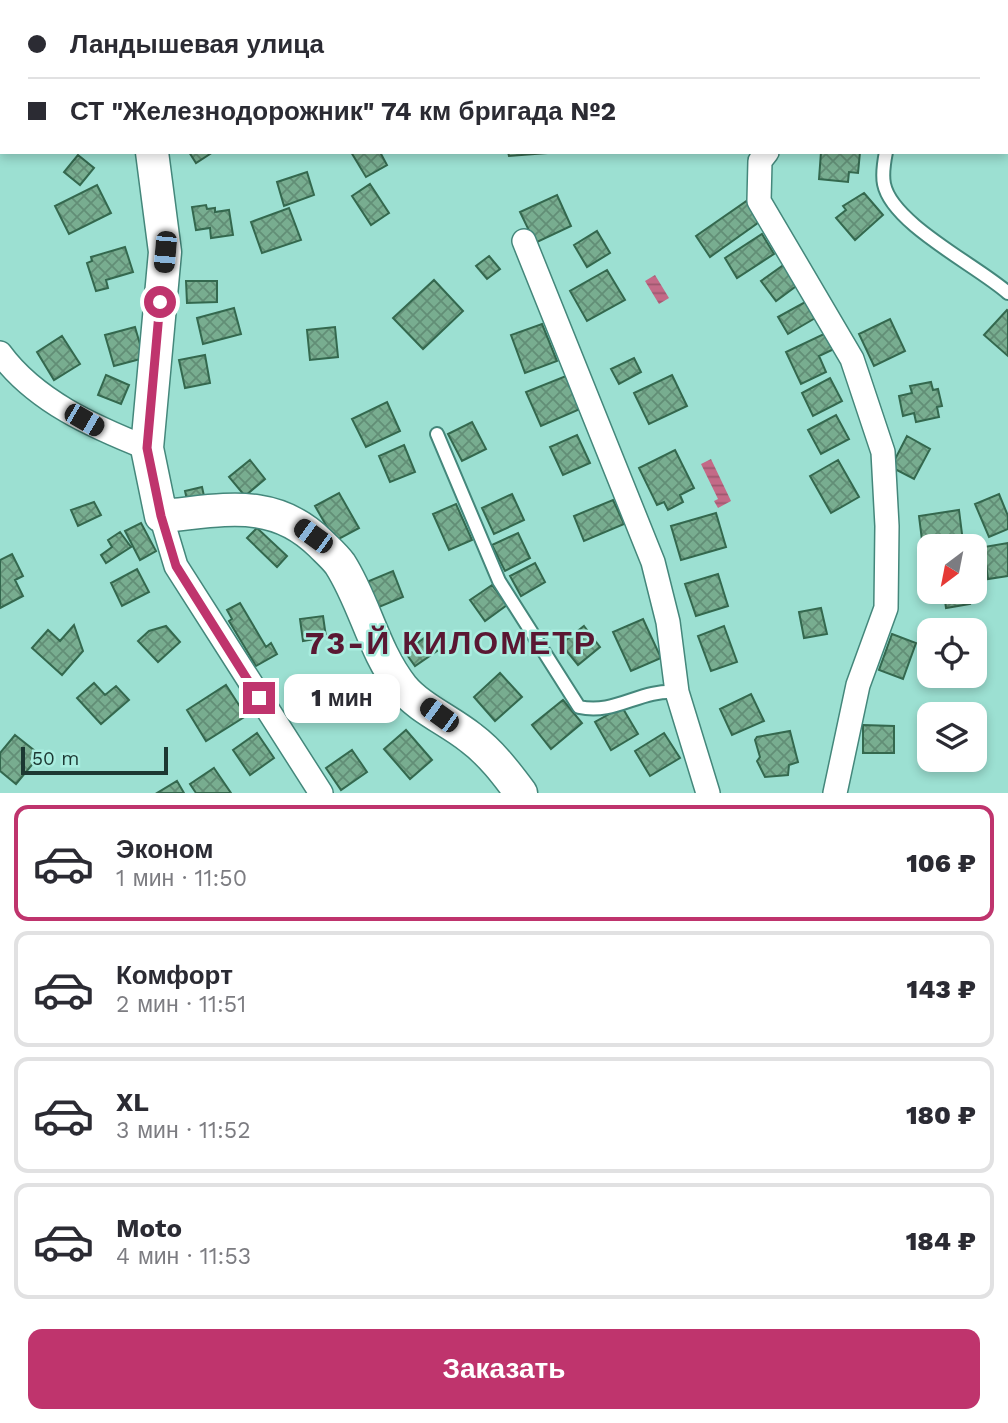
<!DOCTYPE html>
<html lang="ru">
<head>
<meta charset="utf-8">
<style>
	body { margin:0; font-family:"Work Sans",sans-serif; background:#f7f7f7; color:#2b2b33; height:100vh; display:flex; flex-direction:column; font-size:26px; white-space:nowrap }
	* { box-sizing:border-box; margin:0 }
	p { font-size:23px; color:#7c7c81 }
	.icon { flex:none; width:38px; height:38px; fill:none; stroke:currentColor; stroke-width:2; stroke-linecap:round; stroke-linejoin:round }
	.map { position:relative; height:793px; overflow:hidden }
	.side { display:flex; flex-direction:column; background:#fff; flex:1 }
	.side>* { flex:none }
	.hud { position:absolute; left:0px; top:0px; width:1008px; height:154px; box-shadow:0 4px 10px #0003; display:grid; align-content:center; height:154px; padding:0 28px; background:#fff }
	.needle { width:46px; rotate:212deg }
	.controls { position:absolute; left:917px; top:534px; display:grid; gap:14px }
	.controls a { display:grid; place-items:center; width:70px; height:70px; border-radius:14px; background:#fff; box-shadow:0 4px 10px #0003; font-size:35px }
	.scale { position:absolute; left:21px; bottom:18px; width:147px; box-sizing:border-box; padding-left:7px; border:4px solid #1c3832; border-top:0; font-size:19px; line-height:24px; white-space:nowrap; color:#1c3832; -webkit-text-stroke:5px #a9eddf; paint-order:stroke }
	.end { position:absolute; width:32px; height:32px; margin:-16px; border:9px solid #bf346d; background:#fff; box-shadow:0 0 0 4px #fff }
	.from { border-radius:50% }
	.bubble { position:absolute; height:49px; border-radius:14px; background:#fff; box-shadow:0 4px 10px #0003; font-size:23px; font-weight:800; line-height:49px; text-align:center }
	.car { position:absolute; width:21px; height:42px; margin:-21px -10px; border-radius:9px; box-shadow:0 0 5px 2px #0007; background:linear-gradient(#222 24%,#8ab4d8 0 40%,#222 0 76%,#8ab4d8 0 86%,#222 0) }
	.hud b { display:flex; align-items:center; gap:24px; height:66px; font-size:26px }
	.hud b+b { border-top:2px solid #e1e1e2 }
	.hud i { width:18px; height:18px; background:#2b2b33 }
	ul { padding:12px 0 0; list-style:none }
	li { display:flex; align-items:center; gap:21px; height:116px; margin:0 14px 10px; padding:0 14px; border:4px solid #e1e1e2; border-radius:14px }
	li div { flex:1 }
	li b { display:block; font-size:26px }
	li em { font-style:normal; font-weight:800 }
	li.active { border-color:#bf346d }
	li>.icon { width:63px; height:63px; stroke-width:1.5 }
	.button { display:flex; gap:14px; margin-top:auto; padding:14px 28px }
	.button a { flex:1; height:80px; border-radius:14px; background:#bf346d; color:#fff; font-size:28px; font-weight:800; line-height:80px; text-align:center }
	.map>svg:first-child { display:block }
	.water { fill:url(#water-rules) }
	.building { fill:url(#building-cross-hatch); stroke:#34684e; stroke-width:2 }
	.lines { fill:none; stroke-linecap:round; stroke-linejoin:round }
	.lane-casing { stroke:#44877b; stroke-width:16 }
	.street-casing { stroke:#44877b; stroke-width:26 }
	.secondary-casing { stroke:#44877b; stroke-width:35 }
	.lane { stroke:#fff; stroke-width:12 }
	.street { stroke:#fff; stroke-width:23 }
	.secondary { stroke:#fff; stroke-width:32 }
	.route { stroke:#bf346d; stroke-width:9 }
	.labels { text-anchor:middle; stroke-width:5; stroke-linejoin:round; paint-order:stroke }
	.district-label { font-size:32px; font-weight:bold; letter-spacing:2px; fill:#5a1732; stroke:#a9eddf }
</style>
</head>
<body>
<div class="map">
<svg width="1008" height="793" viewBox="0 0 1008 793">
	<defs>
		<pattern id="water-rules" width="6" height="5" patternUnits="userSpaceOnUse" patternTransform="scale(1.75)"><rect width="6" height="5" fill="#c36a87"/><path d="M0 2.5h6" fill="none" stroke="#9e586f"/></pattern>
		<pattern id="building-cross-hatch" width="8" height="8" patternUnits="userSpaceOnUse" patternTransform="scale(1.75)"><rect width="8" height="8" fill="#78ad90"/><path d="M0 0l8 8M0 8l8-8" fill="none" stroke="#628e76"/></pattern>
	</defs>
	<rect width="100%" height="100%" fill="#9ce0d2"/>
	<path class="water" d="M655,275l14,23 -10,6 -14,-23z
		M711,459l20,42 -13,7 -4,-7 4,-2 -17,-35z"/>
	<path class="building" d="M700,0h48l-49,2z
		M189,152h24l-17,11z
		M351,152h29l7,13 -21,12z
		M508,152h39v1l-38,3z
		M821,152h39l-2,21 -9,-1 -1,10 -29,-3z
		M78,155l16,13 -14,17 -16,-13z
		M307,172l7,23 -30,11 -7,-24z
		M370,184l19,29 -18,12 -19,-29z
		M97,185l14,28 -42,21 -14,-28z
		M864,193l19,22 -28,25 -19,-22 10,-8 -3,-4z
		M557,195l14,31 -36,17 -15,-31z
		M748,200l14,20 -52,37 -14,-21z
		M206,205l1,4 8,-1v4l14,-2 4,25 -22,3 -1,-10 -14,2 -4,-23z
		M289,208l12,32 -39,13 -11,-31z
		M597,231l13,22 -23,14 -13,-22z
		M762,234l12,20 -37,24 -12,-20z
		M125,247l8,25 -27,8 2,8 -12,3 -9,-28 5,-2 -1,-4z
		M489,256l11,13 -13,10 -11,-13z
		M785,264l14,20 -23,17 -15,-20z
		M607,270l18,30 -38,21 -17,-30z
		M434,280l29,31 -40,38 -30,-31z
		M186,281h31v21l-30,1z
		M807,301l10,16 -29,17 -10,-17z
		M234,308l7,26 -38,10 -6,-26z
		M1007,310l1,1v45l-24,-21z
		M890,319l15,32 -31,15 -15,-32z
		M542,324l15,37 -32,12 -14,-38z
		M135,327l9,31 -30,8 -9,-31z
		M335,327l3,30 -28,3 -3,-30z
		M826,333l8,16 -15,7 7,16 -25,12 -15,-32z
		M62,336l18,28 -26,16 -17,-28z
		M205,355l5,28 -25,5 -6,-28z
		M634,358l7,14 -22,12 -8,-15z
		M106,375l23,10 -8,19 -23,-9z
		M672,375l15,31 -38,18 -15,-31z
		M566,376l14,33 -39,17 -15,-34z
		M830,378l12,23 -29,15 -11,-23z
		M931,382l2,8 5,-1 4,17 -5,1 2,10 -23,5 -2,-9 -11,3 -4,-20 13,-3 -2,-7z
		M387,402l13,29 -34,16 -14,-28z
		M836,415l13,24 -28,15 -13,-24z
		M472,422l14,27 -24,12 -14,-27z
		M577,435l13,28 -27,12 -13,-28z
		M907,436l23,13 -16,30 -23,-12z
		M404,445l11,27 -25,10 -11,-26z
		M675,450l19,38 -14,7 3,7 -15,8 -4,-8 -7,3 -18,-37z
		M250,460l15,19 -20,17 -16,-19z
		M838,460l21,37 -28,16 -21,-37z
		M202,487l4,18 -17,4 -4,-18z
		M339,493l20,35 -24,13 -20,-35z
		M512,494l12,26 -30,14 -12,-26z
		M999,494l9,22v13l-19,8 -14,-33z
		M613,500l11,24 -40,17 -10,-25z
		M94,502l7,13 -23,11 -7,-16z
		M456,504l16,36 -23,10 -16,-36z
		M959,510l4,32 -40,6 -4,-32z
		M716,513l10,34 -45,13 -10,-34z
		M141,523l15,28 -16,9 -15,-29z
		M257,528l30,28 -10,11 -30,-29z
		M120,532l11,15 -25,16 -5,-8 11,-8 -4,-7z
		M518,533l12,25 -25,13 -13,-26z
		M1008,543v33l-20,3 -4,-32z
		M12,554l11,22 -8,4 8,16 -23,12v-48z
		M535,563l10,19 -24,14 -11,-20z
		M137,569l12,23 -27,14 -11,-23z
		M393,571l10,26 -36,15 -10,-26z
		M718,574l10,32 -32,10 -11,-32z
		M492,585l15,20 -22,16 -15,-21z
		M967,592l3,12 -24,4 -2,-15z
		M240,603l26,44 5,-4 6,11 -21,12 -27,-45 3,-2 -5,-9z
		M821,608l6,26 -23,4 -5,-26z
		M323,616l3,21 -23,4 -3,-22z
		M643,619l18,39 -30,13 -18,-39z
		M74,625l9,26 -21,24 -30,-27 16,-18 12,11z
		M166,626l14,16 -22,20 -20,-21 11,-10z
		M584,626l16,21 -22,18 -17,-21z
		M724,626l13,36 -26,9 -13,-35z
		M892,634l24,9 -13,36 -24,-9z
		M427,636l10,15 -22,15 -10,-14z
		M500,673l22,24 -27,24 -21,-24z
		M94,683l11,12 11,-9 13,14 -28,24 -24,-26z
		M226,685l20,31 -40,25 -19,-31z
		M751,694l13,27 -32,14 -12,-26z
		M563,700l19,23 -31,26 -19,-24z
		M622,707l16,27 -27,16 -16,-28z
		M863,725l31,1v27h-31z
		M406,730l26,30 -22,19 -26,-30z
		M790,731l8,31 -9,3 -1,10 -23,2 -8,-16 3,-4 -5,-17 2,-3z
		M257,733l17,25 -24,17 -17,-25z
		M664,733l16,25 -30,18 -15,-25z
		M15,735l25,20 -24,29 -16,-13v-18z
		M352,750l15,22 -26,18 -15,-22z
		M214,768l17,25h-35l-6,-9z
		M177,781l7,12h-27z"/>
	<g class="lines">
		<g class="lane-casing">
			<path id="lane" d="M886,152c-2,10 -4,22 -2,32 8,40 94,82 124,109
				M437,434l62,147 80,126c37,8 60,-18 98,-15"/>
		</g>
		<g class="street-casing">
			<path id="street" d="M186,0l2,2
				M318,2l5,-2
				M961,2l1,-2
				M767,152l-7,9 -1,40 93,158 31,93 4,74 -1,82 -28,77 -23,108
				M524,241l129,321 15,60 9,70 31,101
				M0,353c35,48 94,74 147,95
				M161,516l15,50 145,227"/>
		</g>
		<g class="secondary-casing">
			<path id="secondary" d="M124,0l1,2
				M152,152l13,100 -18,196 14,68c61,-5 112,-20 160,28 6,6 14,13 19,20 25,39 33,86 62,123 17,21 48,34 69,51 20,15 35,35 50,55"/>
		</g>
		<use href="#lane" class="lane"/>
		<use href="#street" class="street"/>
		<use href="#secondary" class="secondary"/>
	</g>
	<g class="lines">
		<path class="route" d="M160,302l-13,146 14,68 15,50 83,132"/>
	</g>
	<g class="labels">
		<g class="district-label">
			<text x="451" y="654">73-Й КИЛОМЕТР</text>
		</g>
	</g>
</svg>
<div class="controls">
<a><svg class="needle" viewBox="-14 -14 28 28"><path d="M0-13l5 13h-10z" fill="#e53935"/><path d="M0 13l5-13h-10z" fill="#7c7c81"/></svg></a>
<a><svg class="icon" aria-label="locate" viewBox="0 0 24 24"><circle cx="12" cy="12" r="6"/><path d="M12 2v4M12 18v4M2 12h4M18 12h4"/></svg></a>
<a><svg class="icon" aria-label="layers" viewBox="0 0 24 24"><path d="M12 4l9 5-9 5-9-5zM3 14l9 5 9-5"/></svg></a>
</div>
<div class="scale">50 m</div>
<i class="end from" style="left:160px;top:302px"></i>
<i class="end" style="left:259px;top:698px"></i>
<div class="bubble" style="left:284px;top:674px;width:116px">1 мин</div>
<i class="car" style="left:165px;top:252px;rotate:185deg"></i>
<i class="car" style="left:84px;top:420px;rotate:120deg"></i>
<i class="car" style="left:313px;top:536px;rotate:306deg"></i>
<i class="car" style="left:439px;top:715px;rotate:306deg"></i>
<div class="hud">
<b><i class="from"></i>Ландышевая улица</b>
<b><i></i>СТ &quot;Железнодорожник&quot; 74 км бригада №2</b>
</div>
</div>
<section class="side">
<ul>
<li class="active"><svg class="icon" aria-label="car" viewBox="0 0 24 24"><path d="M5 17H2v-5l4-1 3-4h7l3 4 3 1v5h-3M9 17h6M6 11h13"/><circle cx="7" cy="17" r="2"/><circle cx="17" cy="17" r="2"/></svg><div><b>Эконом</b><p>1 мин · 11:50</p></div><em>106 ₽</em></li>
<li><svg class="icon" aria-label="car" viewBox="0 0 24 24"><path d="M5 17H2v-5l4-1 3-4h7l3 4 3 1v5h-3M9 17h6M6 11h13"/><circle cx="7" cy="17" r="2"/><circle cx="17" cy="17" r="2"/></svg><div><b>Комфорт</b><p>2 мин · 11:51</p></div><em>143 ₽</em></li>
<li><svg class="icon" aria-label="car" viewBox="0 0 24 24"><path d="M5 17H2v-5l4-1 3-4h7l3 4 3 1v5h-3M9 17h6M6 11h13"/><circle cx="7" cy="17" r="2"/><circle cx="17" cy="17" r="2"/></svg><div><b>XL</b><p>3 мин · 11:52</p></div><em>180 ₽</em></li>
<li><svg class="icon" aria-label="car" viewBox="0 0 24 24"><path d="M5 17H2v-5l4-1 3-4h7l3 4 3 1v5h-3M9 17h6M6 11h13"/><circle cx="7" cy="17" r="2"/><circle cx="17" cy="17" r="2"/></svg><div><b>Moto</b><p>4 мин · 11:53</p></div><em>184 ₽</em></li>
</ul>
<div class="button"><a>Заказать</a></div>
</section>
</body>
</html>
